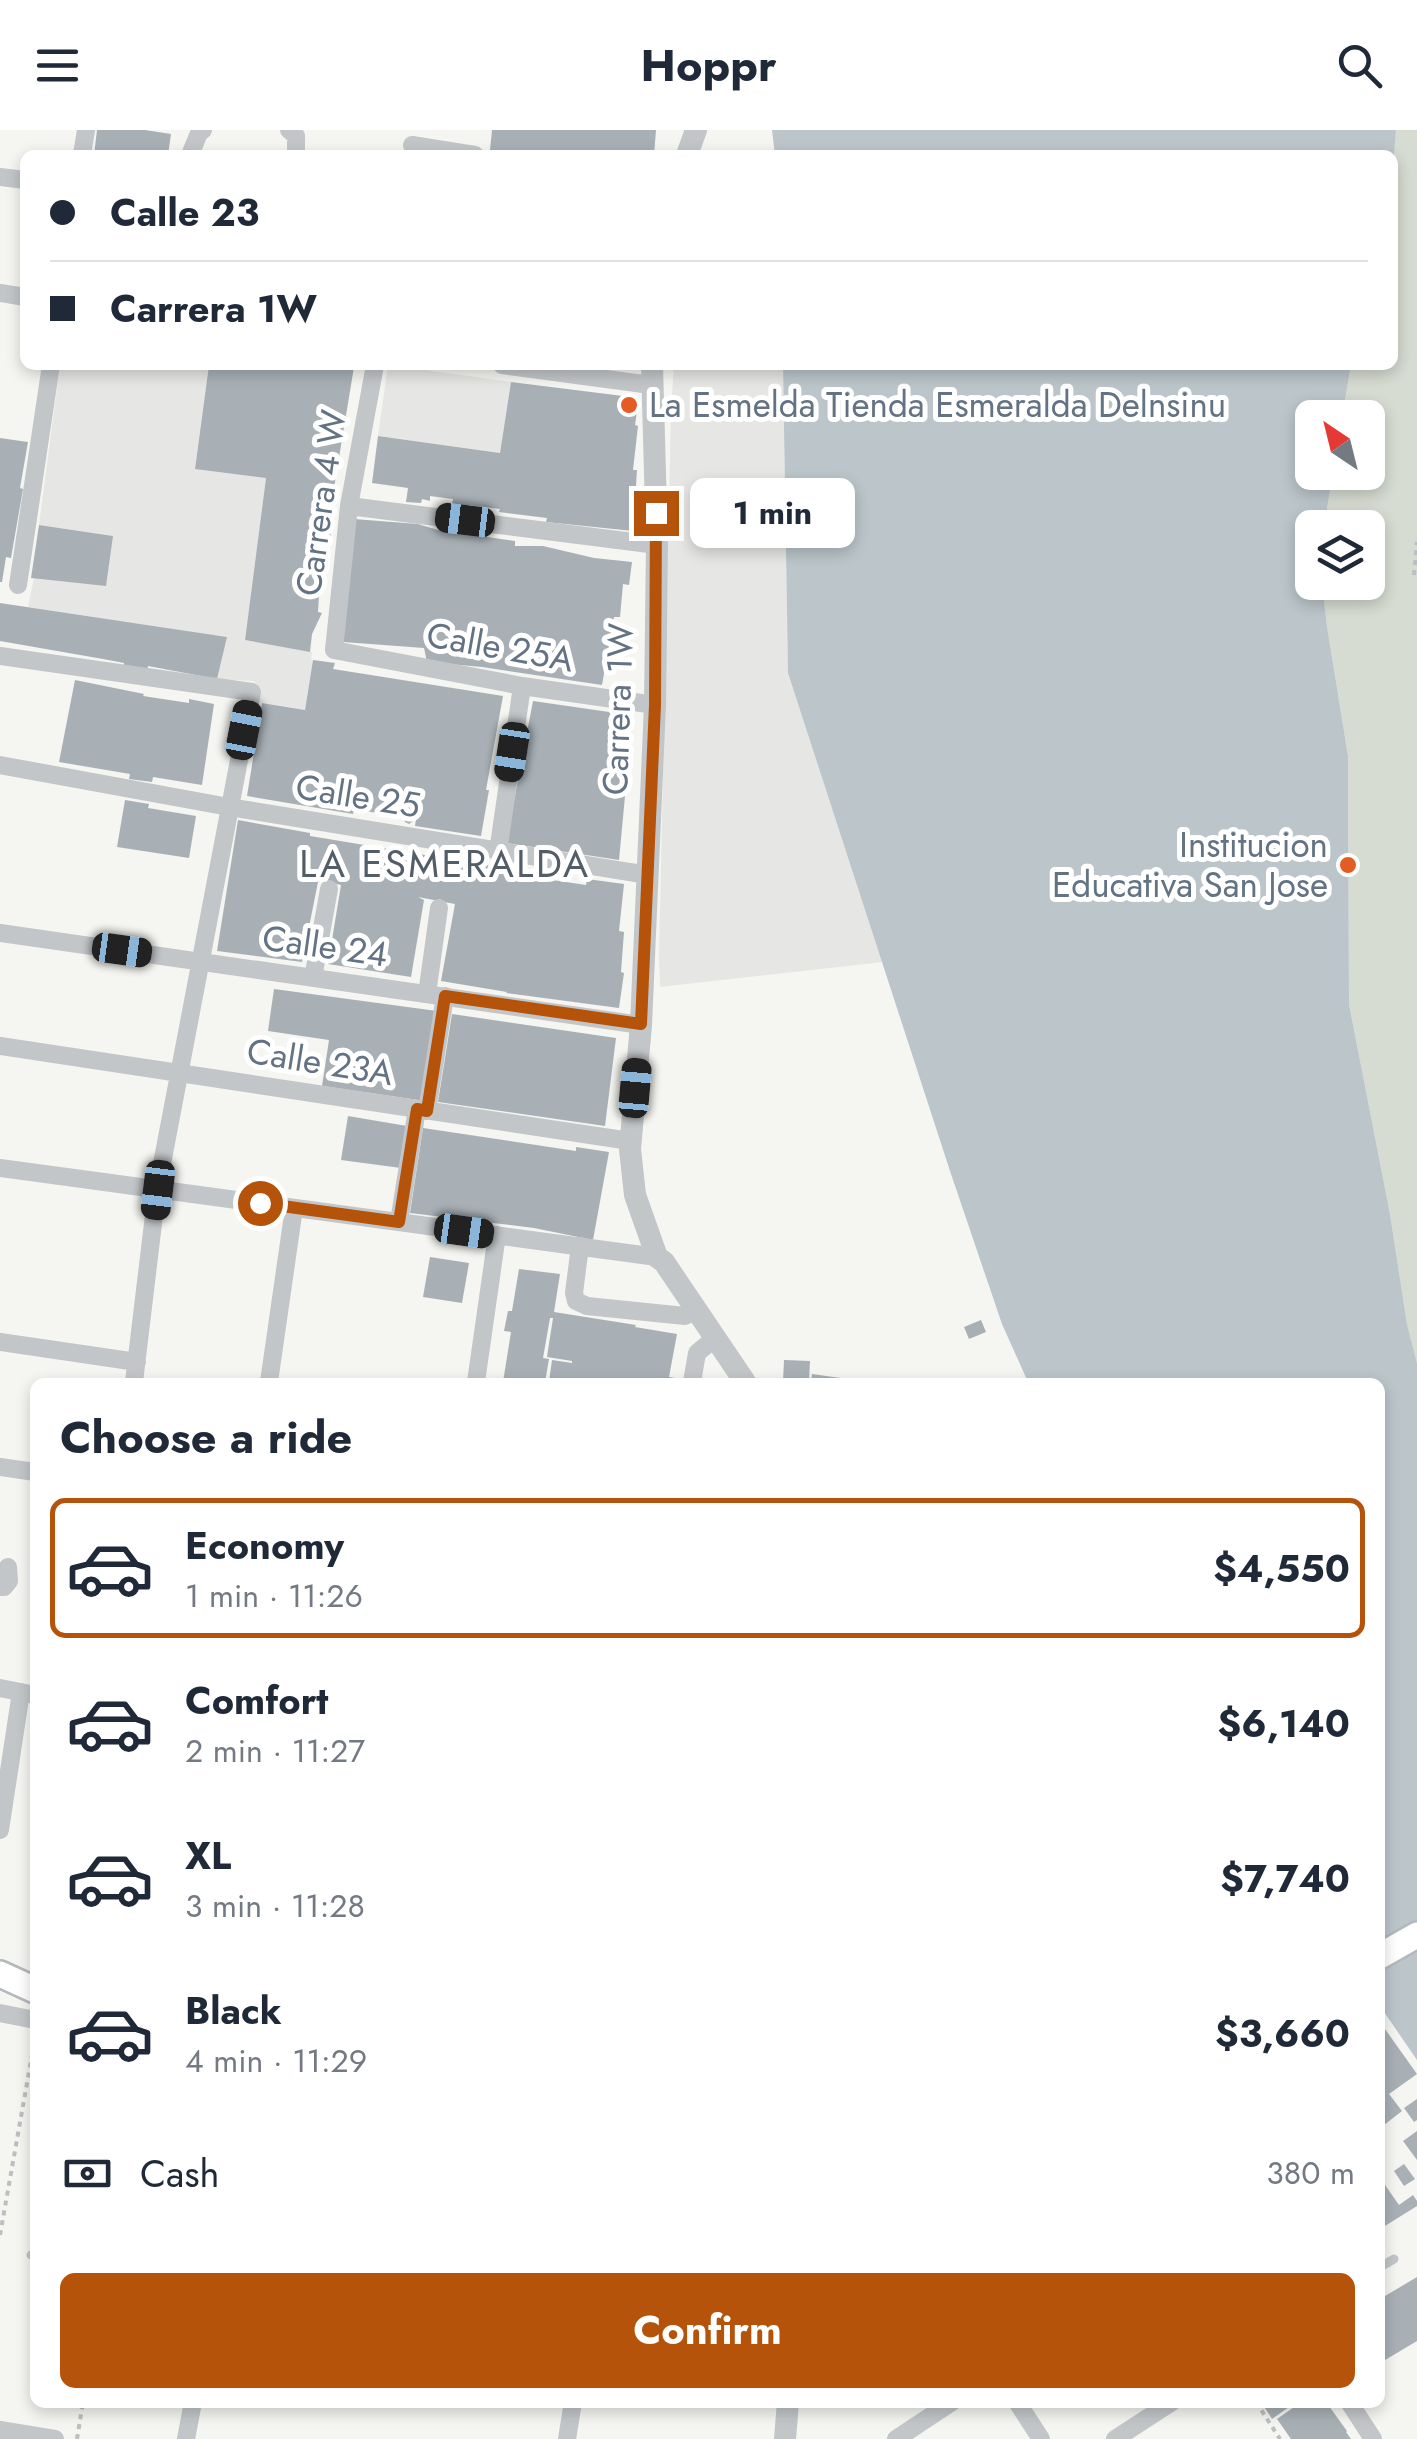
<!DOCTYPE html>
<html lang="en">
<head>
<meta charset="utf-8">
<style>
	body { margin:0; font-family:Jost,sans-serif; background:#f6f6f7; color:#1f2937; height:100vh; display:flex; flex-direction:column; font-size:38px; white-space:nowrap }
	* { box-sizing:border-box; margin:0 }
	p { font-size:32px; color:#747a83 }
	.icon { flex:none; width:55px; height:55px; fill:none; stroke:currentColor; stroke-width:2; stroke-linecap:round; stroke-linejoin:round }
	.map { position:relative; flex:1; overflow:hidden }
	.panel { position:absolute; left:30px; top:1248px; width:1355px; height:1030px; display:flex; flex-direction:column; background:#fff; border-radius:15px; box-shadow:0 5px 15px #0003 }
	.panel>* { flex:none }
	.hud { position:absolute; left:20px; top:20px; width:1378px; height:220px; border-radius:15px; box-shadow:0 5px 15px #0003; display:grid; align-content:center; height:220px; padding:0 30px; background:#fff }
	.needle { width:65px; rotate:325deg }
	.buttons { position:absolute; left:1295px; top:270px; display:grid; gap:20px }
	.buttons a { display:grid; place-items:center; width:90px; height:90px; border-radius:15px; background:#fff; box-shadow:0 5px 15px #0003; font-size:50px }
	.end { position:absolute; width:45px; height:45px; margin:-22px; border:12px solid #b45309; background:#fff; box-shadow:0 0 0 5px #fff }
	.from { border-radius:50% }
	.bubble { position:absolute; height:70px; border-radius:15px; background:#fff; box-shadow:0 5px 15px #0003; font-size:32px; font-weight:700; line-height:70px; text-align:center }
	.car { position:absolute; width:30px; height:60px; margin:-30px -15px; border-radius:12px; box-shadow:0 0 8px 2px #0007; background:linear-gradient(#222 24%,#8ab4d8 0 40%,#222 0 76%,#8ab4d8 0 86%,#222 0) }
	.hud b { display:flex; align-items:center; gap:35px; height:95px; font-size:38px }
	.hud b+b { border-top:2px solid #e0e1e3 }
	.hud i { width:25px; height:25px; background:#1f2937 }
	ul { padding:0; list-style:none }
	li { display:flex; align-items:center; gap:30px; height:140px; margin:0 20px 15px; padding:0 10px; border:5px solid transparent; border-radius:15px }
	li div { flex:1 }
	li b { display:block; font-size:38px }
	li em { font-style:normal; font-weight:700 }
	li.selected { border-color:#b45309 }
	li>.icon { width:90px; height:90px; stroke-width:1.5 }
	h2 { padding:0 30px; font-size:45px; line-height:120px }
	.pay { display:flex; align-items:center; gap:25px; height:110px; padding:0 30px; font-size:38px }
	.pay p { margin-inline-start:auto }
	.cta { display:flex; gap:20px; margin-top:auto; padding:20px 30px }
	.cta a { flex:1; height:115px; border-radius:15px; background:#b45309; color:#fff; font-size:40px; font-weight:700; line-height:115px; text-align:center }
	header { display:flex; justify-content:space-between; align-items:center; height:130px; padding:0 30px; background:#fff; font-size:45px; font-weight:700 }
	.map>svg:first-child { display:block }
	.built { fill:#e6e7e5 }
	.green { fill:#d6dcd2 }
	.water { fill:#bbc5ca }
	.building { fill:#a8b0b6 }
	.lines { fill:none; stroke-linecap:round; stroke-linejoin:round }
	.secondary-casing { stroke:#b4b9be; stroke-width:30 }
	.path { stroke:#bcbec0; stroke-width:4; stroke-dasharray:5 5; stroke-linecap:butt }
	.service { stroke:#c2c6c9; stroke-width:9 }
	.minor { stroke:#c2c6c9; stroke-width:18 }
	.tertiary { stroke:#c2c6c9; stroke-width:22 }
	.secondary { stroke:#fff; stroke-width:25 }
	.route { stroke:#b45309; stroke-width:12 }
	.poi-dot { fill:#e45c23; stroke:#fff; stroke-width:4 }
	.labels { text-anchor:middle; stroke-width:10; stroke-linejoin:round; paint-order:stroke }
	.poi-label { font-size:35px; fill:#647383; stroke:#fff; text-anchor:start }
	.street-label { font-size:35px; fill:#647383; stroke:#fff }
	.neighbourhood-label { font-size:38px; letter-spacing:2.5px; fill:#525d68; stroke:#fff }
</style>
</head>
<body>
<header><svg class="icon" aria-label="menu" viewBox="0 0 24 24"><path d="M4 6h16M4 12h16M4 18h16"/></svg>Hoppr<svg class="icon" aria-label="search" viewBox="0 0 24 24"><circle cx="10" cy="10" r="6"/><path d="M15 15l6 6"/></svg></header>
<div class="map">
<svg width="1417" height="2309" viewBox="0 0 1417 2309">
	<rect width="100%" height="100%" fill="#f5f5f1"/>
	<path class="built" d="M60,235h149l-14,103 71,10 -21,162 67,12 -1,7 2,1 -8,50 -47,-8 3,-14 -8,-7 -36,-2 9,-42 -198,-30 6,-29 79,-42 -74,-11z
		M388,235l123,17 -11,71 -122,-17z
		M674,235h109l5,308 95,289 -223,25 -1,-32 12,-545z"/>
	<path class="green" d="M1396,0h21v1233l-10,-39 -17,-110 -41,-210 -1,-248 -21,-130 -5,-43 46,-1v-54l-44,-1 9,-54 35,-1v-54l-26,-1 9,-52h41v-200z"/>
	<path class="water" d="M772,0h624l-3,35 -1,-10h-617z
		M783,235h568l-9,52 -30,1v54l21,1 -9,54 -12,1v54l10,1 5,43 21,130 1,248 41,210 17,110 10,39v697l-37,-54v-624h-352l-26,-58 -52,-153 -162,-498z"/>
	<path class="building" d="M97,0h48l26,4 -3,21h-74z
		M492,0h164l-2,25h-135l-29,-5z
		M209,235h129l16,2 -25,151 5,1 -6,27h-6l-4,66 4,1 -10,21 -2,18 -65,-12 21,-162 -71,-9z
		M511,252l128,16 -4,27 3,1 -5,44h4l-4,61 -87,-9 1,-4 -48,-6 1,-3 -31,-4 -1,4 -12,-1v-3l-4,-1 1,-5 -23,-3v5l-8,-2 -1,4 -15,-1 2,-14 -36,-5 6,-47 122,17z
		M0,308l28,4 -8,46 3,1 -12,69 -5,-1 -4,25h-2z
		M354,389l64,5 20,6 77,11v5h28l51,12 38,4 -3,23 -6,-1 -3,33h-6l-12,68 -120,-18 -55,-5 -3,-14 -81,-6z
		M39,395l74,11 -7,50 -75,-8z
		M0,473l227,34 -10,42 -69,-13 -1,5 -23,-5v-3l-21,-4 -103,-18z
		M313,530l22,3 -2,6 170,27 -17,94h3l-8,46 -66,-10 1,-7 -7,5 -4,-2 -2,-5 -8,-1 -41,-7 -1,5 -106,-18 15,-93 43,7z
		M75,550l69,14 -1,2 46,7v-4l25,5 -12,81 -49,-8 -1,5 -23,-3 1,-5 -71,-12z
		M533,571l97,14 -2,49 -9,96 -113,-17z
		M125,670l24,4 -1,4 48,8 -7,42 -72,-11z
		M238,690l72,13v3l230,38 -1,4 47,7 1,-6 37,5 -5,47 5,1 -3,40 3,1 -5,35 -113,-15 1,-1 -66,-11 14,-77 -37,-7 6,3 -13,77 -83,-13 13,-79 -14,-3h-9l-16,80 -85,-11z
		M274,859l163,22 -12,90 -103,-15 7,-46 -61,-9z
		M452,884l164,24 -11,88 -167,-24z
		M348,986l59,10 -6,42 -60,-8z
		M423,998l153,23v-4l33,5 -16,88 -59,-12 -124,-15z
		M430,1127l39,6 -7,40 -39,-6z
		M519,1139l41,5 -6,38 82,13 -1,2 42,7 -8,43 6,1 -1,4h-125l3,-22 20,3v-2l-25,-4 6,-39h-3l-7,40 6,1 -4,23h-42l8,-50 -7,-1 4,-20h4z
		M981,1190l5,12 -17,7 -5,-12z
		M784,1230l26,1 -1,21h-26z
		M812,1244l43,6 -1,2h-43z
		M1380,1892l37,52 -28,20 13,17 -18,14 -4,-5z
		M1417,1969v21l-3,2 -10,-14z
		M1417,2001v29l-14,-19z
		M1404,2034l11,15 -11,7 -10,-15z
		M1383,2052l16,23 14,-10 4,6v5l-37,23v-45z
		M1417,2147v64l-37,22v-64z
		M1261,2272h35l-24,17z
		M1296,2272h30l21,29 -1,1 5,7h-60l-14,-20 20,-14z"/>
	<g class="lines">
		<g class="secondary-casing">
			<path id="secondary" d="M1380,1826l37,-21
				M0,1844l35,16"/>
		</g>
		<path class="path" d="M1414,445l3,-33
			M0,2105l35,-197
			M1256,2272l24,37
			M77,2309l6,-37"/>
		<path class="service" d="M31,2125l4,1
			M1380,2137l14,-8"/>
		<path class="minor" d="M289,0l7,6v19
			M412,15l63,10
			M82,25l4,-25
			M190,25l9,-22 4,-3
			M0,47l25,3
			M0,163l25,4
			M375,235l-26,141 -15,144 188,36 133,19
			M502,235l149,20
			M349,376l308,39
			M18,455l33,-220
			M0,526l252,36 -95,498 -23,192
			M0,635l229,42 419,68
			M498,722l24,-166
			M0,803l641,92
			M313,848l16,-89
			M427,864l12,-86
			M0,916l630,95
			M427,981l18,-115
			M0,1038l657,89
			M399,1092l18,-113
			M580,1116l-6,47 2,8 11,5 98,10 11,-7
			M0,1212l137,20
			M269,1252l25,-174
			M476,1252l21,-147
			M692,1252l5,-29 18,-15
			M0,1337l35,5
			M0,1457h4l5,-6 -1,-14
			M0,1558l35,7
			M0,1700l21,-138
			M0,1883l35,7
			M1017,2272l24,37
			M1349,2272l24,37
			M0,2300l55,9
			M186,2309l7,-37
			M567,2309l6,-37
			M896,2309l56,-37
			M1115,2309l57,-37"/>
		<path class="tertiary" d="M687,25l9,-25
			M652,235l5,180 -2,160 -14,320 -11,124 5,46 22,62 7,5 81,120
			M785,2309l3,-37"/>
		<use href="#secondary" class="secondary"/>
	</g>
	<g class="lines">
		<path class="route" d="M260,1073l139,19 18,-113 10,2 18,-115 196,28 14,-319 1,-192"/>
	</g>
	<g class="poi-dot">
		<circle cx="629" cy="275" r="10"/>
		<circle cx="1348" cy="735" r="10"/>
	</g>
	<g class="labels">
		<g class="poi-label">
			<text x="649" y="287">La Esmelda Tienda Esmeralda Delnsinu</text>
			<text x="1328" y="727" text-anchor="end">Institucion<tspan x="1328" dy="40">Educativa San Jose</tspan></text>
		</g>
		<g class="street-label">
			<text transform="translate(321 373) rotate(-82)" y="12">Carrera 4 W</text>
			<text transform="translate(500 517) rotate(10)" y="12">Calle 25A</text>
			<text transform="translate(618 579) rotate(-88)" y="12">Carrera 1W</text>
			<text transform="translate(358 666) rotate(9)" y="12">Calle 25</text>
			<text transform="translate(325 816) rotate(8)" y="12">Calle 24</text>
			<text transform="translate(320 932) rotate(9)" y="12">Calle 23A</text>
		</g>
		<g class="neighbourhood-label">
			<text x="445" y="747">LA ESMERALDA</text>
		</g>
	</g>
</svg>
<div class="buttons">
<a><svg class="needle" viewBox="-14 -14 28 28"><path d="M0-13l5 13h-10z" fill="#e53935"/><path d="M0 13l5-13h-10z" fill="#747a83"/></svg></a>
<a><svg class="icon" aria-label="layers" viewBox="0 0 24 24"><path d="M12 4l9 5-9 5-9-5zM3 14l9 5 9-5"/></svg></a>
</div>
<i class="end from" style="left:260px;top:1073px"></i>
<i class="end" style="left:656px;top:383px"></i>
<div class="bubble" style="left:690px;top:348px;width:165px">1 min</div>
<i class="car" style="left:465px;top:390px;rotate:277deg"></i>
<i class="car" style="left:244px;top:600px;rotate:11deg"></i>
<i class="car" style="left:512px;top:622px;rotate:189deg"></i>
<i class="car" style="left:122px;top:820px;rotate:98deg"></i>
<i class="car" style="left:635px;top:958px;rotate:5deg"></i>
<i class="car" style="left:158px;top:1060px;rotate:187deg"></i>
<i class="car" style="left:464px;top:1101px;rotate:98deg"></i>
<div class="hud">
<b><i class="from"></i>Calle 23</b>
<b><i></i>Carrera 1W</b>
</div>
<section class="panel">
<h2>Choose a ride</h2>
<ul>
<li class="selected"><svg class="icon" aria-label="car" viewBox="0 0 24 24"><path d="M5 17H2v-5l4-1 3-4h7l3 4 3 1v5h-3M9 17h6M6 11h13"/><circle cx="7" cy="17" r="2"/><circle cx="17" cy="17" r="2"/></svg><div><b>Economy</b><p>1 min · 11:26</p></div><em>$4,550</em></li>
<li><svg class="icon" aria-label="car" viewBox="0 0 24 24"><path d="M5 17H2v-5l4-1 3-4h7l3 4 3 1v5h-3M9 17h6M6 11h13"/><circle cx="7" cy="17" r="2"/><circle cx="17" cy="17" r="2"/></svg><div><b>Comfort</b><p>2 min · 11:27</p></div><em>$6,140</em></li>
<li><svg class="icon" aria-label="car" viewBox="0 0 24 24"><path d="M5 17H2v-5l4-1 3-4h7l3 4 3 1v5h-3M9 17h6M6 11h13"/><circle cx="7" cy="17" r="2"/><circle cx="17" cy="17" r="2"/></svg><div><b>XL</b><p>3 min · 11:28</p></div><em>$7,740</em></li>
<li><svg class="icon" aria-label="car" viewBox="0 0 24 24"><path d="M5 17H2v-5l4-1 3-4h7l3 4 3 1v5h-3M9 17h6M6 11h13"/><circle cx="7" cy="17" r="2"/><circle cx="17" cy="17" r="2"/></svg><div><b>Black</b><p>4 min · 11:29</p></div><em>$3,660</em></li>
</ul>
<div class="pay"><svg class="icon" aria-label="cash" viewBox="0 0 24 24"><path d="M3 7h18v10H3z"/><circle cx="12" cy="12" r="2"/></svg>Cash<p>380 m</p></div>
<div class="cta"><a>Confirm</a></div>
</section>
</div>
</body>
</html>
